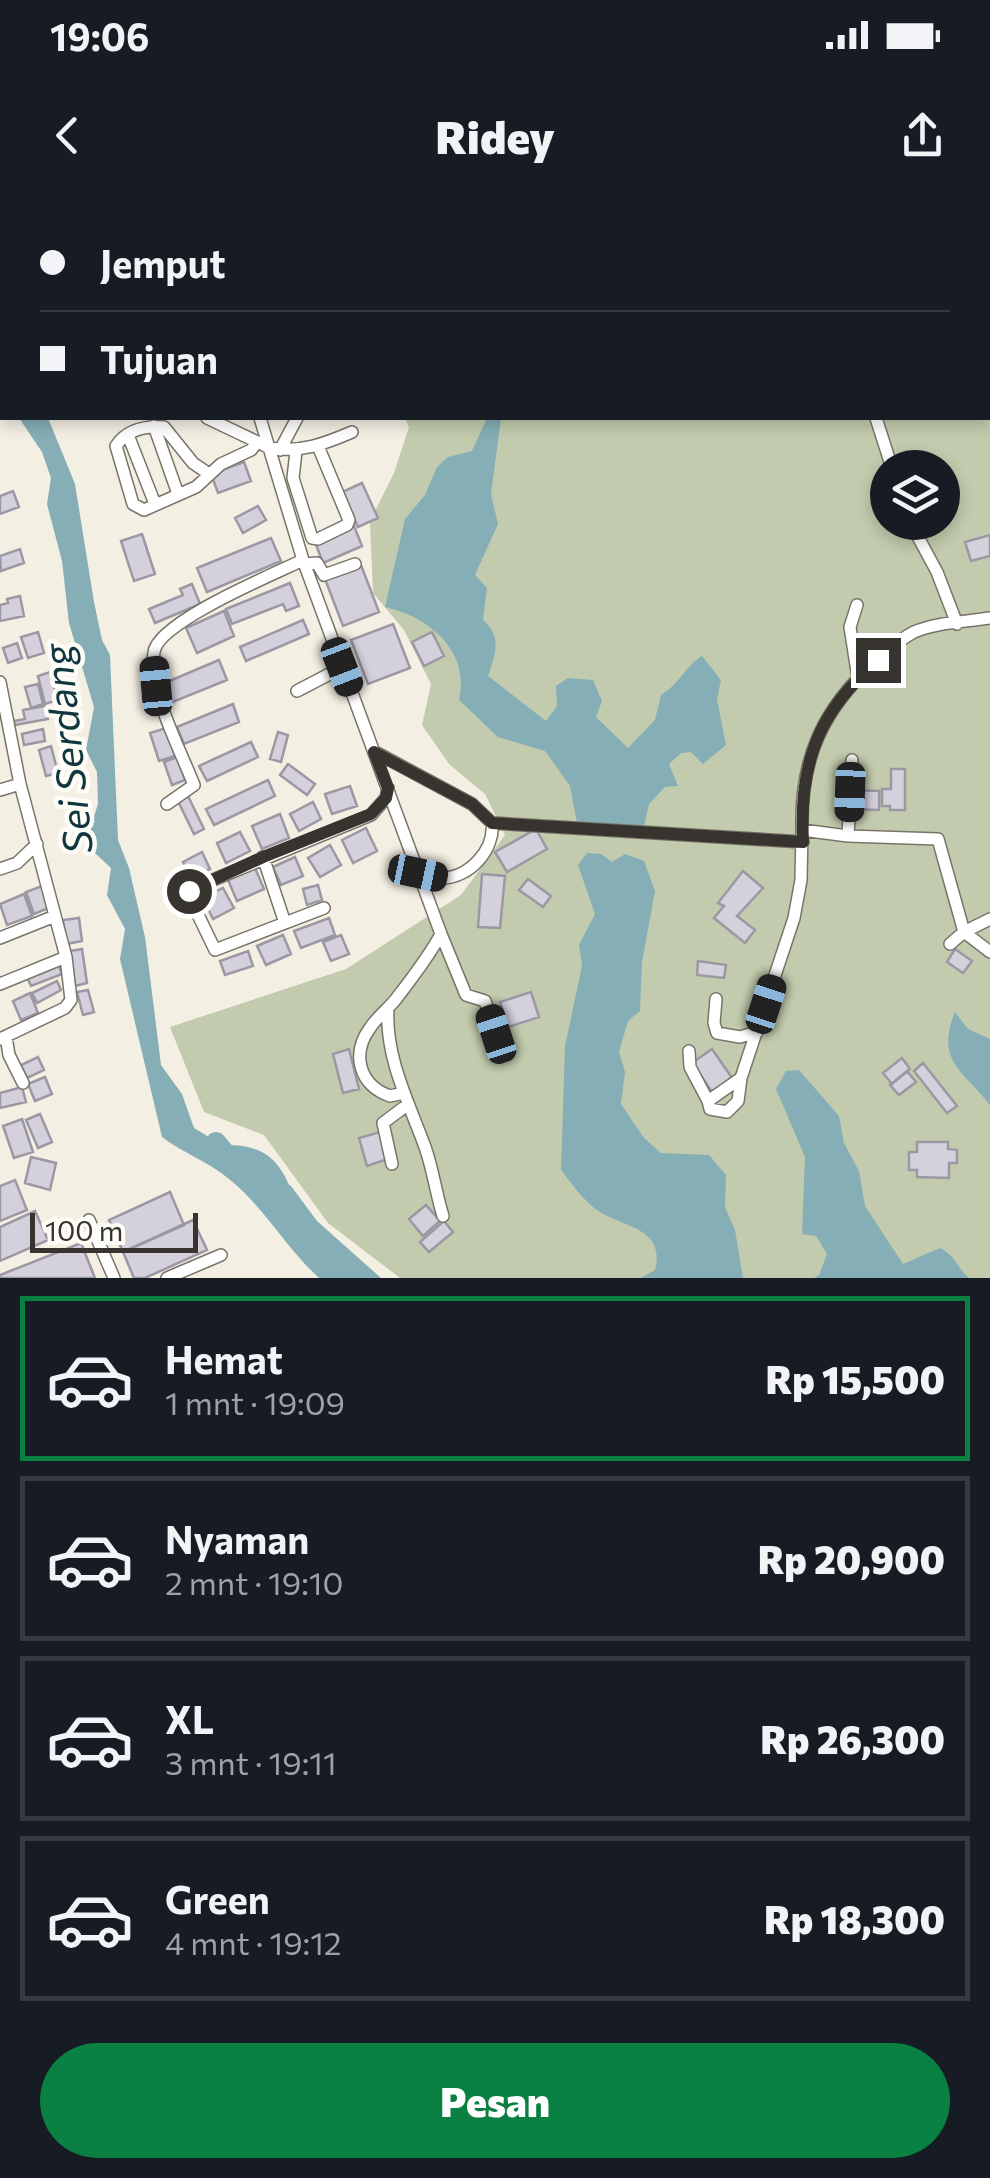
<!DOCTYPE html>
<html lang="id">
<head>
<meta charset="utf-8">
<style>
	body { margin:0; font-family:Commissioner,sans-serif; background:#20242c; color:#f1f3f6; height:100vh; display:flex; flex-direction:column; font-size:38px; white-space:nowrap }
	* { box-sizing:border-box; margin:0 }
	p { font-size:32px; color:#9ea1a6 }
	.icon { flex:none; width:55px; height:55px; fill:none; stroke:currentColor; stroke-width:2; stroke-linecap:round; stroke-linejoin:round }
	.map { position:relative; height:1078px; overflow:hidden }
	.side { display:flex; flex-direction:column; background:#171b24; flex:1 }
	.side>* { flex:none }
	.top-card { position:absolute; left:0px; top:0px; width:990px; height:220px; box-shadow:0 5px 15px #0003; display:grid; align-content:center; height:220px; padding:0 40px; background:#171b24 }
	.controls { position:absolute; left:870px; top:250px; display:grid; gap:20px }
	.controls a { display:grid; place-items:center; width:90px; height:90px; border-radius:50%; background:#171b24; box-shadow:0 5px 15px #0003; font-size:50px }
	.scale { position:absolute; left:30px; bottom:25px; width:168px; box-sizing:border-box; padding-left:10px; border:5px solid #373430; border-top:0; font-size:28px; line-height:35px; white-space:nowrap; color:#373430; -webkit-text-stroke:8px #fefcf7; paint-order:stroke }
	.end { position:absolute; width:45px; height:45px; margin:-22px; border:12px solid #373430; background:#fff; box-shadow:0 0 0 5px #fff }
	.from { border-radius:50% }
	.car { position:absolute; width:30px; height:60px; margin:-30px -15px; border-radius:12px; box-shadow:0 0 8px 2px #0007; background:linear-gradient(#222 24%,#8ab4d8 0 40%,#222 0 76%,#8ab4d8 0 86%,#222 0) }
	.top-card b { display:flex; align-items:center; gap:35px; height:95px; font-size:38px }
	.top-card b+b { border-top:2px solid #363941 }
	.top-card i { width:25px; height:25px; background:#f1f3f6 }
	ul { padding:18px 0 0; list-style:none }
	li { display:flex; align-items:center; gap:30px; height:165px; margin:0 20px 15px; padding:0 20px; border:5px solid #363941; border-radius:0px }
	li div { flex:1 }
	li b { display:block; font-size:38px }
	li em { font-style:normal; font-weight:800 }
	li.active { border-color:#0b8043 }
	li>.icon { width:90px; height:90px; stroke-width:1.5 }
	.button { display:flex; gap:20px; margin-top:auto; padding:20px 40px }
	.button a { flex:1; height:115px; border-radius:60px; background:#0b8043; color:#fff; font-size:40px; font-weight:800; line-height:115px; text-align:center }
	.status { display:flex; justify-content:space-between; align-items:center; height:70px; padding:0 50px; background:#171b24; direction:ltr }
	.status svg { height:28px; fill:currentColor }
	header { display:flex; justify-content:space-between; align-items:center; height:130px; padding:0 40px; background:#171b24; font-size:45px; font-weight:800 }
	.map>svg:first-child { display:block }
	.green { fill:#c2cbad; fill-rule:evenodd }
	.water { fill:#86aeb7 }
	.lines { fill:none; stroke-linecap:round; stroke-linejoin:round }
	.river { stroke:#86aeb7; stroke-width:20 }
	.building { fill:#d4d1dd; stroke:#9b98a3; stroke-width:2.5 }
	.minor-casing { stroke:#79746a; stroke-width:14 }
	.highway-casing { stroke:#79746a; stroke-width:20 }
	.minor { stroke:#fff; stroke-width:11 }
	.highway { stroke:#fff; stroke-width:18 }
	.route { stroke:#373430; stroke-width:12 }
	.labels { text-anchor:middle; stroke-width:9; stroke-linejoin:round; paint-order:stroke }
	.water-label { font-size:40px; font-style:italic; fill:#10373f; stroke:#fefcf7 }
</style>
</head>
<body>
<div class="status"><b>19:06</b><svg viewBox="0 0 49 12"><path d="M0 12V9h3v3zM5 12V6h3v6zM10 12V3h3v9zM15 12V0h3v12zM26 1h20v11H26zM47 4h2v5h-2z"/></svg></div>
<header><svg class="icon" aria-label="back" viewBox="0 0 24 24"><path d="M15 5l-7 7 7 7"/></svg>Ridey<svg class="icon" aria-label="share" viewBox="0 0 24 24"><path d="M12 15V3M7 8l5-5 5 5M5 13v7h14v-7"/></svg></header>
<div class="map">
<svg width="990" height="1078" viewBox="0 0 990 1078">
	<rect width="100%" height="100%" fill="#f4efe3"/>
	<path class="green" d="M324,0h666v1078h-590l-72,-55 -64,-88 -60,-23 -34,-85 176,-58 115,-74 44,-60 -20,-41 -36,-30 -27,-39 9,-41 -27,-54 -31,-37 -3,-72 24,-48 15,-46 -4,-9h583v-216h-668zM888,268h54v54h-54z"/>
	<path class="water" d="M19,218h29l27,66 19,118 8,38 8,15 8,185 11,28 16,69 16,128 21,29 12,34 97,58 26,35 64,57h-62c-33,-30 -55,-71 -90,-99 -20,-17 -46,-26 -67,-42l-42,-178 5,-30 -18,-34 4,-27 -26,-24 13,-40 -1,-32 -11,-22 8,-43 -25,-84 -7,-62 -15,-57 4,-26 -9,-26z
		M487,218h14l-10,76 7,30 -23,51 12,13 -4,32c20,17 12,35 5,56l58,45 11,-15 -1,-20 12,-8 25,2 9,21 -6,16 32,31 27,-28 6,-25c19,-11 23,-28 41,-39l19,24 -4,19 9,46 -23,19 -12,-12 -10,1 -12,11 9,22 -13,1 -16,17 -5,23 -66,1 -8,-42 -25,-35 -47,-14 -39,-37c11,-49 -29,-83 -74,-93l20,-88 20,-24 12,-28 11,-10 24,-6z
		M587,653l14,1 11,8 13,-8 19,7 11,30 -13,71 -2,49 -12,10 -9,31 6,20 -4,32 23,34 17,15 48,2 17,20 -1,32 10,23 8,48h-102l14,-8c11,-42 -32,-43 -55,-58 -16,-10 -27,-27 -39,-42l4,-124 17,-80 -3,-21 16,-31 -17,-49z
		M955,812l13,17 22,10v66c-27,-35 -55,-43 -35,-93z
		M799,870l40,46 5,27 15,28 6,35 38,58 37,-16c15,7 17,20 29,30h-155l5,-3 8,-21 -11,-18 -14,-2 3,-77 -29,-68 10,-18z"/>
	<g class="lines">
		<path class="river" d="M216,942l11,13c37,0 46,15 58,47"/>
	</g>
	<path class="building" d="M244,262l7,19 -33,12 -7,-19z
		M362,283l16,35 -20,9 -16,-35z
		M13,291l6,16 -19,7v-18z
		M258,306l8,14 -23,13 -8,-15z
		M354,326l8,20 -39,17 -8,-21z
		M142,334l13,40 -21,7 -13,-40z
		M990,335v21l-19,5 -6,-19z
		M271,338l10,23 -74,31 -10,-24z
		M20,349l4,14 -23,8 -1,-15z
		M361,365l18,47 -36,14 -18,-47z
		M290,383l9,23 -13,5 -3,-7 -51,20 -6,-15z
		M192,384l8,20 -45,19 -6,-14 34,-14 -3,-6z
		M20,396l4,20 -24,5v-16l8,-2 -1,-4z
		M224,411l10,25 -37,17 -11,-25z
		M303,420l6,14 -63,27 -6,-14z
		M393,424l17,44 -42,16 -17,-44z
		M38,432l6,21 -16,5 -7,-21z
		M432,432l12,24 -20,10 -12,-24z
		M17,443l5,15 -14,5 -5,-15z
		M219,460l8,20 -59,24 -8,-19z
		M50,472l8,28 -13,4 -7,-28z
		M38,484l5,20 -12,4 -6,-21z
		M233,504l6,18 -55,22 -7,-17z
		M45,506l3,13 -33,6 -1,-4 11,-2 -2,-9z
		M166,528l9,28 -16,5 -9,-28z
		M43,529l2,12 -21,4 -2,-11z
		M278,532l10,3 -7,27 -11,-3z
		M251,542l7,15 -51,24 -8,-15z
		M51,546l7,27 -12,3 -7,-26z
		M177,557l8,23 -13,5 -8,-23z
		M288,564l27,20 -8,11 -27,-20z
		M891,569h14v41h-15v-4h-8v-17h9z
		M268,580l7,16 -61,29 -8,-16z
		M350,586l7,20 -25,8 -7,-20z
		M852,590l27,1v19l-27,-1z
		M188,596l16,33 -10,5 -16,-33z
		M313,602l8,17 -22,12 -9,-17z
		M280,614l9,24 -27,11 -10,-23z
		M366,628l11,23 -24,12 -11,-23z
		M536,629l11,20 -40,23 -12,-20z
		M240,632l10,19 -24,12 -9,-20z
		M330,645l11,20 -21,12 -12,-19z
		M202,652l8,17 -19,9 -8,-16z
		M295,657l8,19 -22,9 -8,-18z
		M255,668l9,21 -27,12 -9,-21z
		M743,671l20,17 -26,28 18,14 -10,13 -31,-25 10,-12 -6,-3z
		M482,674l23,2 -5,52 -22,-1z
		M528,679l23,17 -8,11 -24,-17z
		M318,685l4,15 -15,5 -4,-16z
		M42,686l9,21 -17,7 -8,-22z
		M223,688l11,20 -21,11 -10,-21z
		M24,694l8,22 -25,9 -7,-21z
		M79,718l3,23 -16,3 -3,-24z
		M329,718l6,17 -34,13 -7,-17z
		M283,735l8,19 -25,11 -9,-19z
		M341,735l8,19 -18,7 -8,-19z
		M82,749l5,34 -12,3 -5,-35z
		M955,749l17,12 -9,12 -16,-11z
		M248,751l5,15 -28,9 -5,-14z
		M698,761l28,4 -2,13 -27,-3z
		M58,764l4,10 -31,12 -4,-9z
		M57,781l4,9 -24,13 -5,-10z
		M88,790l6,22 -11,3 -6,-23z
		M531,792l8,25 -31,10 -8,-25z
		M30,793l8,20 -17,7 -8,-19z
		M349,849l10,40 -16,4 -10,-39z
		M712,849l20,29 -20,14 -20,-29z
		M38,857l6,13 -17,8 -6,-13z
		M902,858l8,11 -18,15 -9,-11z
		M923,863l34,43 -10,7 -33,-42z
		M907,871l9,11 -17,13 -9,-10z
		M45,877l7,17 -17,7 -7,-17z
		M22,887l4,15 -26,6v-15z
		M40,914l12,28 -14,6 -12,-28z
		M22,919l11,33 -19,6 -11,-32z
		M380,932l8,27 -21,7 -8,-28z
		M917,942h31v7l9,1v13h-8v15l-32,-1v-7h-8v-18h8z
		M31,957l25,6 -6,27 -25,-7z
		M15,980l12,30 -27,11v-35z
		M170,992l14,33 -61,27 -14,-32z
		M426,1005l14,16 -17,15 -14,-17z
		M35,1011l13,29 -48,21v-34z
		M193,1020l14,30 -62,28h-11l-11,-26z
		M444,1021l9,11 -24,20 -9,-10z
		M81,1043l14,35h-95v-3z"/>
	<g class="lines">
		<g class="minor-casing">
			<path id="minor" d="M151,2l7,-2
				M813,2v-2
				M207,218l63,30c31,5 54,-4 82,-16
				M260,218l43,142 138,374 25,61 19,6 11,33
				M876,218l16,50
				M154,226l24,68
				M128,235l27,69
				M280,250l17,-32
				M296,251l-3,27 19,60 6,1 29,-14 2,-5 -31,-74
				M209,274l-16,-11 -29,-36c-19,-1 -37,2 -48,19l17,58 11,6 52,-23 25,-23 30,-14 6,-8
				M910,322l27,50 20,52
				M305,364l12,-1 7,12 31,-11
				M857,405l-7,22 8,51
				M0,482l20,102 46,173 5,43 -6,8 -65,31
				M297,491l46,-24
				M375,552l97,52 20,19c3,26 -22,55 -50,55 -7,0 -16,-4 -24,-5
				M852,560l-4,76 -46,-6c-2,-72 21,-122 75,-170 12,-10 23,-21 37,-28 23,-10 52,-10 76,-14
				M0,590l20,-6
				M167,604l27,-19c-14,-36 -46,-95 -40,-133 4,-30 120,-78 149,-92
				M492,623l311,19
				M848,636l90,3 26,93 26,20
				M263,657l22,66
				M0,669l17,-6 20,-19
				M324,708l-109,42 -27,-56 3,-5 180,-74 15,-17 2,-10
				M0,738l55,-22
				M950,744l14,-12 26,-13
				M0,784l66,-27
				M716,799l-2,24 3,10 23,4 17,-5
				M388,809c-3,48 21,94 37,138 8,22 11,47 18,69
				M6,837l3,18 14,28
				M689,851l1,16 18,34
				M741,878l-33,23 2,8 17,3 11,-11 3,-23 53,-160 7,-38 1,-50
				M404,893l-14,3c-31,-11 -39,-42 -20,-68 7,-11 18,-19 26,-29 16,-21 32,-41 45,-65
				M392,964l-9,-41 24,-18
				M89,1020l25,58
				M167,1078l54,-23"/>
		</g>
		<g class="highway-casing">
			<path id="highway" d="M262,2l5,-2
				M309,2l4,-2
				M0,116l2,-1
				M0,133l2,-1"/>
		</g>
		<use href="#minor" class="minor"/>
		<use href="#highway" class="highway"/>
	</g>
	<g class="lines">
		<path class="route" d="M189,691l74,-34 108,-43 15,-16 2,-10 -14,-36 98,52 20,19 311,19c-4,-79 15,-130 75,-182"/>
	</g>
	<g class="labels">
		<g class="water-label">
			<text transform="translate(68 549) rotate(-96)" y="14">Sei Serdang</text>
		</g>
	</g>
</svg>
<div class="controls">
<a><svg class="icon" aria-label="layers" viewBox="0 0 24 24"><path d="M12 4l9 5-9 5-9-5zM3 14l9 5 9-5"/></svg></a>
</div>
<div class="scale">100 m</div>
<i class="end from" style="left:189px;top:691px"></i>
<i class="end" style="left:878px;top:460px"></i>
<i class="car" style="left:342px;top:467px;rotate:159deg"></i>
<i class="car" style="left:156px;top:486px;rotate:355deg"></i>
<i class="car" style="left:850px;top:592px;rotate:182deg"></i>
<i class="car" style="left:418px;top:673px;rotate:102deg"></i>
<i class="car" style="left:766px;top:804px;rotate:18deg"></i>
<i class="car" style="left:496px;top:834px;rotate:342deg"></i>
<div class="top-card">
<b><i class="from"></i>Jemput</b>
<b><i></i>Tujuan</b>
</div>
</div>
<section class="side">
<ul>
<li class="active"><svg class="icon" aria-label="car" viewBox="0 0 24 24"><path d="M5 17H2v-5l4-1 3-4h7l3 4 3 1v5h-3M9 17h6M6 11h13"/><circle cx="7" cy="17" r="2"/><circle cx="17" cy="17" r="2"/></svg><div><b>Hemat</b><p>1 mnt · 19:09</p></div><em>Rp 15,500</em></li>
<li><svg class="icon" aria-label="car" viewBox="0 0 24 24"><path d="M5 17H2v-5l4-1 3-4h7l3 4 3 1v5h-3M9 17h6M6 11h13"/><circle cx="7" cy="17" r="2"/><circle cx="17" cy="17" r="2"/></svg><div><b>Nyaman</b><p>2 mnt · 19:10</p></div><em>Rp 20,900</em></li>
<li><svg class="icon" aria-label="car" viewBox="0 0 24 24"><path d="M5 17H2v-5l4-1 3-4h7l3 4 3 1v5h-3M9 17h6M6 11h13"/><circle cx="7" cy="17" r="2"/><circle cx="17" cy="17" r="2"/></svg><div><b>XL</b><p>3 mnt · 19:11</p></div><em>Rp 26,300</em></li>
<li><svg class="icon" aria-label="car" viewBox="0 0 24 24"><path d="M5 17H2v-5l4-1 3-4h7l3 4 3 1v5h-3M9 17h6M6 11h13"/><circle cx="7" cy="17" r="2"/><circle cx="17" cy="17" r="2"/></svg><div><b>Green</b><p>4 mnt · 19:12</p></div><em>Rp 18,300</em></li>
</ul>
<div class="button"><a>Pesan</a></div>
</section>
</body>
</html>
